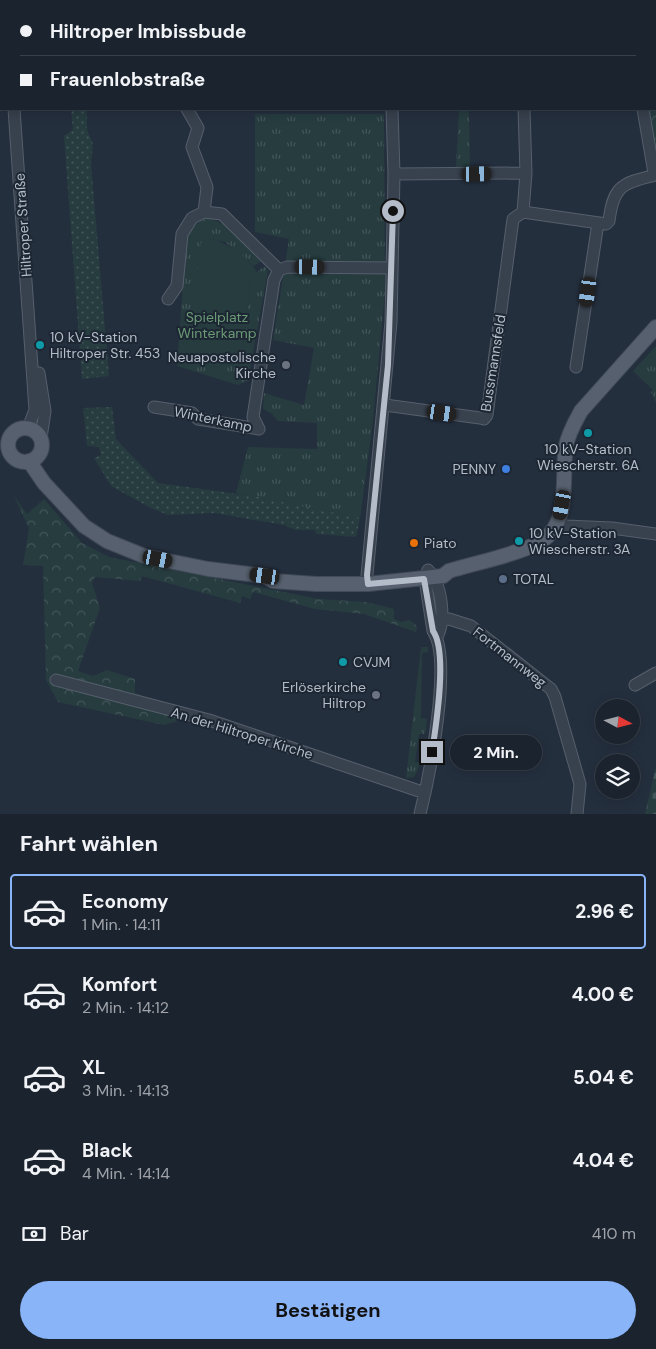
<!DOCTYPE html>
<html lang="de">
<head>
<meta charset="utf-8">
<style>
	body { margin:0; font-family:"DM Sans",sans-serif; background:#242b36; color:#f1f3f6; height:100vh; display:flex; flex-direction:column; font-size:19px; white-space:nowrap }
	* { box-sizing:border-box; margin:0 }
	p { font-size:16px; color:#a0a4aa }
	.icon { flex:none; width:28px; height:28px; fill:none; stroke:currentColor; stroke-width:2; stroke-linecap:round; stroke-linejoin:round }
	.map { position:relative; height:814px; overflow:hidden }
	.drawer { display:flex; flex-direction:column; background:#1b232e; flex:1 }
	.drawer>* { flex:none }
	.guide { position:absolute; left:0px; top:0px; width:656px; height:110px; box-shadow:0 2px 12px #0003,0 0 0 1px #39404a; display:grid; align-content:center; height:110px; padding:0 20px; background:#1b232e }
	.needle { width:32px; rotate:97deg }
	.controls { position:absolute; left:595px; top:699px; display:grid; gap:10px }
	.controls a { display:grid; place-items:center; width:45px; height:45px; border-radius:50%; background:#1b232e; box-shadow:0 2px 12px #0003,0 0 0 1px #39404a; font-size:25px }
	.end { position:absolute; width:22px; height:22px; margin:-11px; border:6px solid #b4bcc9; background:#111; box-shadow:0 0 0 2px #111 }
	.from { border-radius:50% }
	.bubble { position:absolute; height:35px; border-radius:18px; background:#1b232e; box-shadow:0 2px 12px #0003,0 0 0 1px #39404a; font-size:16px; font-weight:700; line-height:35px; text-align:center }
	.car { position:absolute; width:15px; height:30px; margin:-15px -8px; border-radius:6px; box-shadow:0 0 4px 1px #0007; background:linear-gradient(#222 24%,#8ab4d8 0 40%,#222 0 76%,#8ab4d8 0 86%,#222 0) }
	.guide b { display:flex; align-items:center; gap:18px; height:48px; font-size:19px }
	.guide b+b { border-top:1px solid #39404a }
	.guide i { width:12px; height:12px; background:#f1f3f6 }
	ul { padding:0; list-style:none }
	li { display:flex; align-items:center; gap:15px; height:75px; margin:0 10px 8px; padding:0 10px; border:2px solid transparent; border-radius:5px }
	li div { flex:1 }
	li b { display:block; font-size:19px }
	li em { font-style:normal; font-weight:700 }
	li.selected { border-color:#8ab4f8 }
	li>.icon { width:45px; height:45px; stroke-width:1.5 }
	h2 { padding:0 20px; font-size:22px; line-height:60px }
	.pay { display:flex; align-items:center; gap:12px; height:55px; padding:0 20px; font-size:19px }
	.pay p { margin-inline-start:auto }
	.primary-button { display:flex; gap:10px; margin-top:auto; padding:10px 20px }
	.primary-button a { flex:1; height:58px; border-radius:30px; background:#8ab4f8; color:#111; font-size:20px; font-weight:700; line-height:58px; text-align:center }
	.map>svg:first-child { display:block }
	.grass { fill:url(#grass-tufts) }
	.forest { fill:url(#forest-crowns) }
	.cemetery { fill:url(#cemetery-stones) }
	.park { fill:#263c3f }
	.garden { fill:url(#garden-dots) }
	.lines { fill:none; stroke-linecap:round; stroke-linejoin:round }
	.minor-casing { stroke:#565f6c; stroke-width:13 }
	.major-casing { stroke:#414a57; stroke-width:16 }
	.minor { stroke:#38414e; stroke-width:11 }
	.major { stroke:#56606e; stroke-width:14 }
	.route { stroke:#b4bcc9; stroke-width:6 }
	.culture-dot { fill:#0f9aa8; stroke:#1d2633; stroke-width:2 }
	.worship-dot { fill:#6b7280; stroke:#1d2633; stroke-width:2 }
	.shop-dot { fill:#3f7fe0; stroke:#1d2633; stroke-width:2 }
	.food-dot { fill:#e8710a; stroke:#1d2633; stroke-width:2 }
	.service-dot { fill:#5c6f8a; stroke:#1d2633; stroke-width:2 }
	.labels { text-anchor:middle; stroke-width:4; stroke-linejoin:round; paint-order:stroke }
	.street-label { font-size:14px; fill:#b4bcc9; stroke:#1d2633 }
	.park-label { font-size:14px; fill:#6b9a76; stroke:#1d2633 }
	.poi-label { font-size:14px; fill:#b4bcc9; stroke:#1d2633; text-anchor:start }
</style>
</head>
<body>
<div class="map">
<svg width="656" height="814" viewBox="0 0 656 814">
	<defs>
		<pattern id="grass-tufts" width="24" height="20" patternUnits="userSpaceOnUse" patternTransform="scale(1.25)"><rect width="24" height="20" fill="#263c3f"/><path d="M3 7l-1-3M5 7V3M7 7l1-3M15 17l-1-3M17 17v-4M19 17l1-3" fill="none" stroke="#435659"/></pattern>
		<pattern id="forest-crowns" width="20" height="18" patternUnits="userSpaceOnUse" patternTransform="scale(1.25)"><rect width="20" height="18" fill="#263c3f"/><path d="M2 6a3 3 0 1 1 6 0M12 15a3 3 0 1 1 6 0" fill="none" stroke="#435659"/></pattern>
		<pattern id="cemetery-stones" width="16" height="16" patternUnits="userSpaceOnUse" patternTransform="scale(1.25)"><rect width="16" height="16" fill="#263c3f"/><path d="M2 7V4a2 2 0 0 1 4 0v3zM10 15v-3a2 2 0 0 1 4 0v3z" fill="#435659"/></pattern>
		<pattern id="garden-dots" width="8" height="8" patternUnits="userSpaceOnUse" patternTransform="scale(1.25)"><rect width="8" height="8" fill="#263c3f"/><path d="M2 2h.1M6 6h.1" fill="none" stroke="#435659" stroke-width="1.8" stroke-linecap="round"/></pattern>
	</defs>
	<rect width="100%" height="100%" fill="#242f3e"/>
	<path class="grass" d="M459,109h10l1,58 -14,2z
		M255,114h129l1,177 -12,130 -13,97 -124,-25 12,-46 69,2v-26l-39,-2 -7,-8 -8,-4 1,-16 40,12 10,-57 -41,-8 16,-101 -34,-7z
		M209,218l18,8 34,35 -7,5 -29,-24 -19,-3 -5,4 40,121 9,-81 7,-11 8,-6 3,5 -20,109 -10,5 -61,-19 9,-124c4,-13 9,-21 23,-24z
		M656,346v57l-5,-11 2,-2 -20,-19z
		M421,647h7v5l-6,1 -1,65 6,1 -2,15h-6l-4,28 6,1 -7,14 -8,1z"/>
	<path class="forest" d="M631,0h25v150l-7,-41h6v-108z
		M14,496l13,18 17,-15 38,44 27,14 210,42 47,3 28,7v10l7,3 8,-2 8,6 -1,6 -52,-18 -49,-5 -62,-17 -3,7 -8,-3 -2,7 -98,-27 -2,5 -45,-4 -3,6 8,25 -22,63 15,5 14,-6 28,9v14l45,16 -3,12 -13,4 -106,-23 -12,-22 -3,-114 -20,-1 6,-37z"/>
	<path class="cemetery" d="M656,767v47h-11z"/>
	<path class="park" d="M206,239c17,0 44,18 51,34l-7,10 -9,81 -56,-9 16,-112z"/>
	<path class="garden" d="M71,109h16v21l6,14 -2,20 18,212 -27,3 -18,-243 9,-6z
		M112,407l4,32 42,44 95,13 107,22 -4,19 -40,-3 -1,-4h-19l-12,-5 -69,-12 -47,2 -19,-8 -38,-21 -17,-28 7,-3 -2,-8 -12,-1 -4,-38z"/>
	<g class="lines">
		<g class="minor-casing">
			<path id="minor" d="M4,0l1,1
				M388,0v1
				M521,0v1
				M625,0v1
				M188,1v-1
				M0,77h1
				M14,109l21,301 -7,18
				M187,109l11,19 -6,19 15,40 -3,25
				M394,174l132,-1
				M523,212l83,12 3,-3c4,-33 12,-38 43,-45l2,-3 -11,-64
				M168,299l9,-13 5,-52 10,-16 12,-6 18,2 57,56
				M576,367l22,-144
				M39,373l6,38 -4,27
				M385,405l95,13 4,1 3,-4 26,-196 10,-7 3,-39 -2,-64
				M154,407l38,6 6,6 61,10
				M259,429l-6,-12 21,-137 5,-10 8,-3 105,1
				M558,522l8,4 46,2 44,6
				M367,575l24,-253 3,-148 -2,-65
				M433,621l16,-2 22,7 80,63 4,8 25,87 -3,30
				M56,680l153,40 216,73
				M635,685l21,-12
				M420,814c9,-36 33,-154 13,-183l-8,-52 3,-9c14,14 18,50 9,67"/>
		</g>
		<g class="major-casing">
			<path id="major" d="M8 445a17 17 0 1 1 34 0a17 17 0 1 1-34 0Z
				M29,461l15,22 40,43 23,15 37,15 64,13 57,7 8,5 43,3h52l75,-8 6,-5c26,-8 67,-16 91,-29 32,-18 21,-66 26,-96 2,-12 9,-24 15,-35l75,-84"/>
		</g>
		<use href="#minor" class="minor"/>
		<use href="#major" class="major"/>
	</g>
	<g class="lines">
		<path class="route" d="M393,211l-5,154 -21,210 1,9 56,-5 9,52c15,21 3,95 -1,121"/>
	</g>
	<g class="culture-dot">
		<circle cx="40" cy="345" r="5"/>
		<circle cx="588" cy="433" r="5"/>
		<circle cx="519" cy="541" r="5"/>
		<circle cx="343" cy="662" r="5"/>
	</g>
	<g class="worship-dot">
		<circle cx="286" cy="365" r="5"/>
		<circle cx="376" cy="695" r="5"/>
	</g>
	<circle class="shop-dot" cx="506" cy="469" r="5"/>
	<circle class="food-dot" cx="414" cy="543" r="5"/>
	<circle class="service-dot" cx="503" cy="579" r="5"/>
	<g class="labels">
		<g class="street-label">
			<text transform="translate(23 225) rotate(-94)" y="5">Hiltroper Straße</text>
			<text transform="translate(493 363) rotate(-81)" y="5">Bussmannsfeld</text>
			<text transform="translate(213 419) rotate(12)" y="5">Winterkamp</text>
			<text transform="translate(510 657) rotate(38)" y="5">Fortmannweg</text>
			<text transform="translate(242 733) rotate(17)" y="5">An der Hiltroper Kirche</text>
		</g>
		<g class="park-label">
			<text x="217" y="322">Spielplatz<tspan x="217" dy="16">Winterkamp</tspan></text>
		</g>
		<g class="poi-label">
			<text x="50" y="342">10 kV-Station<tspan x="50" dy="16">Hiltroper Str. 453</tspan></text>
			<text x="276" y="362" text-anchor="end">Neuapostolische<tspan x="276" dy="16">Kirche</tspan></text>
			<text x="588" y="454" text-anchor="middle">10 kV-Station<tspan x="588" dy="16">Wiescherstr. 6A</tspan></text>
			<text x="496" y="474" text-anchor="end">PENNY</text>
			<text x="529" y="538">10 kV-Station<tspan x="529" dy="16">Wiescherstr. 3A</tspan></text>
			<text x="424" y="548">Piato</text>
			<text x="513" y="584">TOTAL</text>
			<text x="353" y="667">CVJM</text>
			<text x="366" y="692" text-anchor="end">Erlöserkirche<tspan x="366" dy="16">Hiltrop</tspan></text>
		</g>
	</g>
</svg>
<div class="controls">
<a><svg class="needle" viewBox="-14 -14 28 28"><path d="M0-13l5 13h-10z" fill="#e53935"/><path d="M0 13l5-13h-10z" fill="#a0a4aa"/></svg></a>
<a><svg class="icon" aria-label="layers" viewBox="0 0 24 24"><path d="M12 4l9 5-9 5-9-5zM3 14l9 5 9-5"/></svg></a>
</div>
<i class="end from" style="left:393px;top:211px"></i>
<i class="end" style="left:432px;top:752px"></i>
<div class="bubble" style="left:450px;top:735px;width:92px">2 Min.</div>
<i class="car" style="left:477px;top:174px;rotate:89deg"></i>
<i class="car" style="left:310px;top:267px;rotate:91deg"></i>
<i class="car" style="left:588px;top:292px;rotate:188deg"></i>
<i class="car" style="left:442px;top:413px;rotate:98deg"></i>
<i class="car" style="left:562px;top:505px;rotate:191deg"></i>
<i class="car" style="left:158px;top:559px;rotate:101deg"></i>
<i class="car" style="left:265px;top:576px;rotate:278deg"></i>
<div class="guide">
<b><i class="from"></i>Hiltroper Imbissbude</b>
<b><i></i>Frauenlobstraße</b>
</div>
</div>
<section class="drawer">
<h2>Fahrt wählen</h2>
<ul>
<li class="selected"><svg class="icon" aria-label="car" viewBox="0 0 24 24"><path d="M5 17H2v-5l4-1 3-4h7l3 4 3 1v5h-3M9 17h6M6 11h13"/><circle cx="7" cy="17" r="2"/><circle cx="17" cy="17" r="2"/></svg><div><b>Economy</b><p>1 Min. · 14:11</p></div><em>2.96 €</em></li>
<li><svg class="icon" aria-label="car" viewBox="0 0 24 24"><path d="M5 17H2v-5l4-1 3-4h7l3 4 3 1v5h-3M9 17h6M6 11h13"/><circle cx="7" cy="17" r="2"/><circle cx="17" cy="17" r="2"/></svg><div><b>Komfort</b><p>2 Min. · 14:12</p></div><em>4.00 €</em></li>
<li><svg class="icon" aria-label="car" viewBox="0 0 24 24"><path d="M5 17H2v-5l4-1 3-4h7l3 4 3 1v5h-3M9 17h6M6 11h13"/><circle cx="7" cy="17" r="2"/><circle cx="17" cy="17" r="2"/></svg><div><b>XL</b><p>3 Min. · 14:13</p></div><em>5.04 €</em></li>
<li><svg class="icon" aria-label="car" viewBox="0 0 24 24"><path d="M5 17H2v-5l4-1 3-4h7l3 4 3 1v5h-3M9 17h6M6 11h13"/><circle cx="7" cy="17" r="2"/><circle cx="17" cy="17" r="2"/></svg><div><b>Black</b><p>4 Min. · 14:14</p></div><em>4.04 €</em></li>
</ul>
<div class="pay"><svg class="icon" aria-label="cash" viewBox="0 0 24 24"><path d="M3 7h18v10H3z"/><circle cx="12" cy="12" r="2"/></svg>Bar<p>410 m</p></div>
<div class="primary-button"><a>Bestätigen</a></div>
</section>
</body>
</html>
